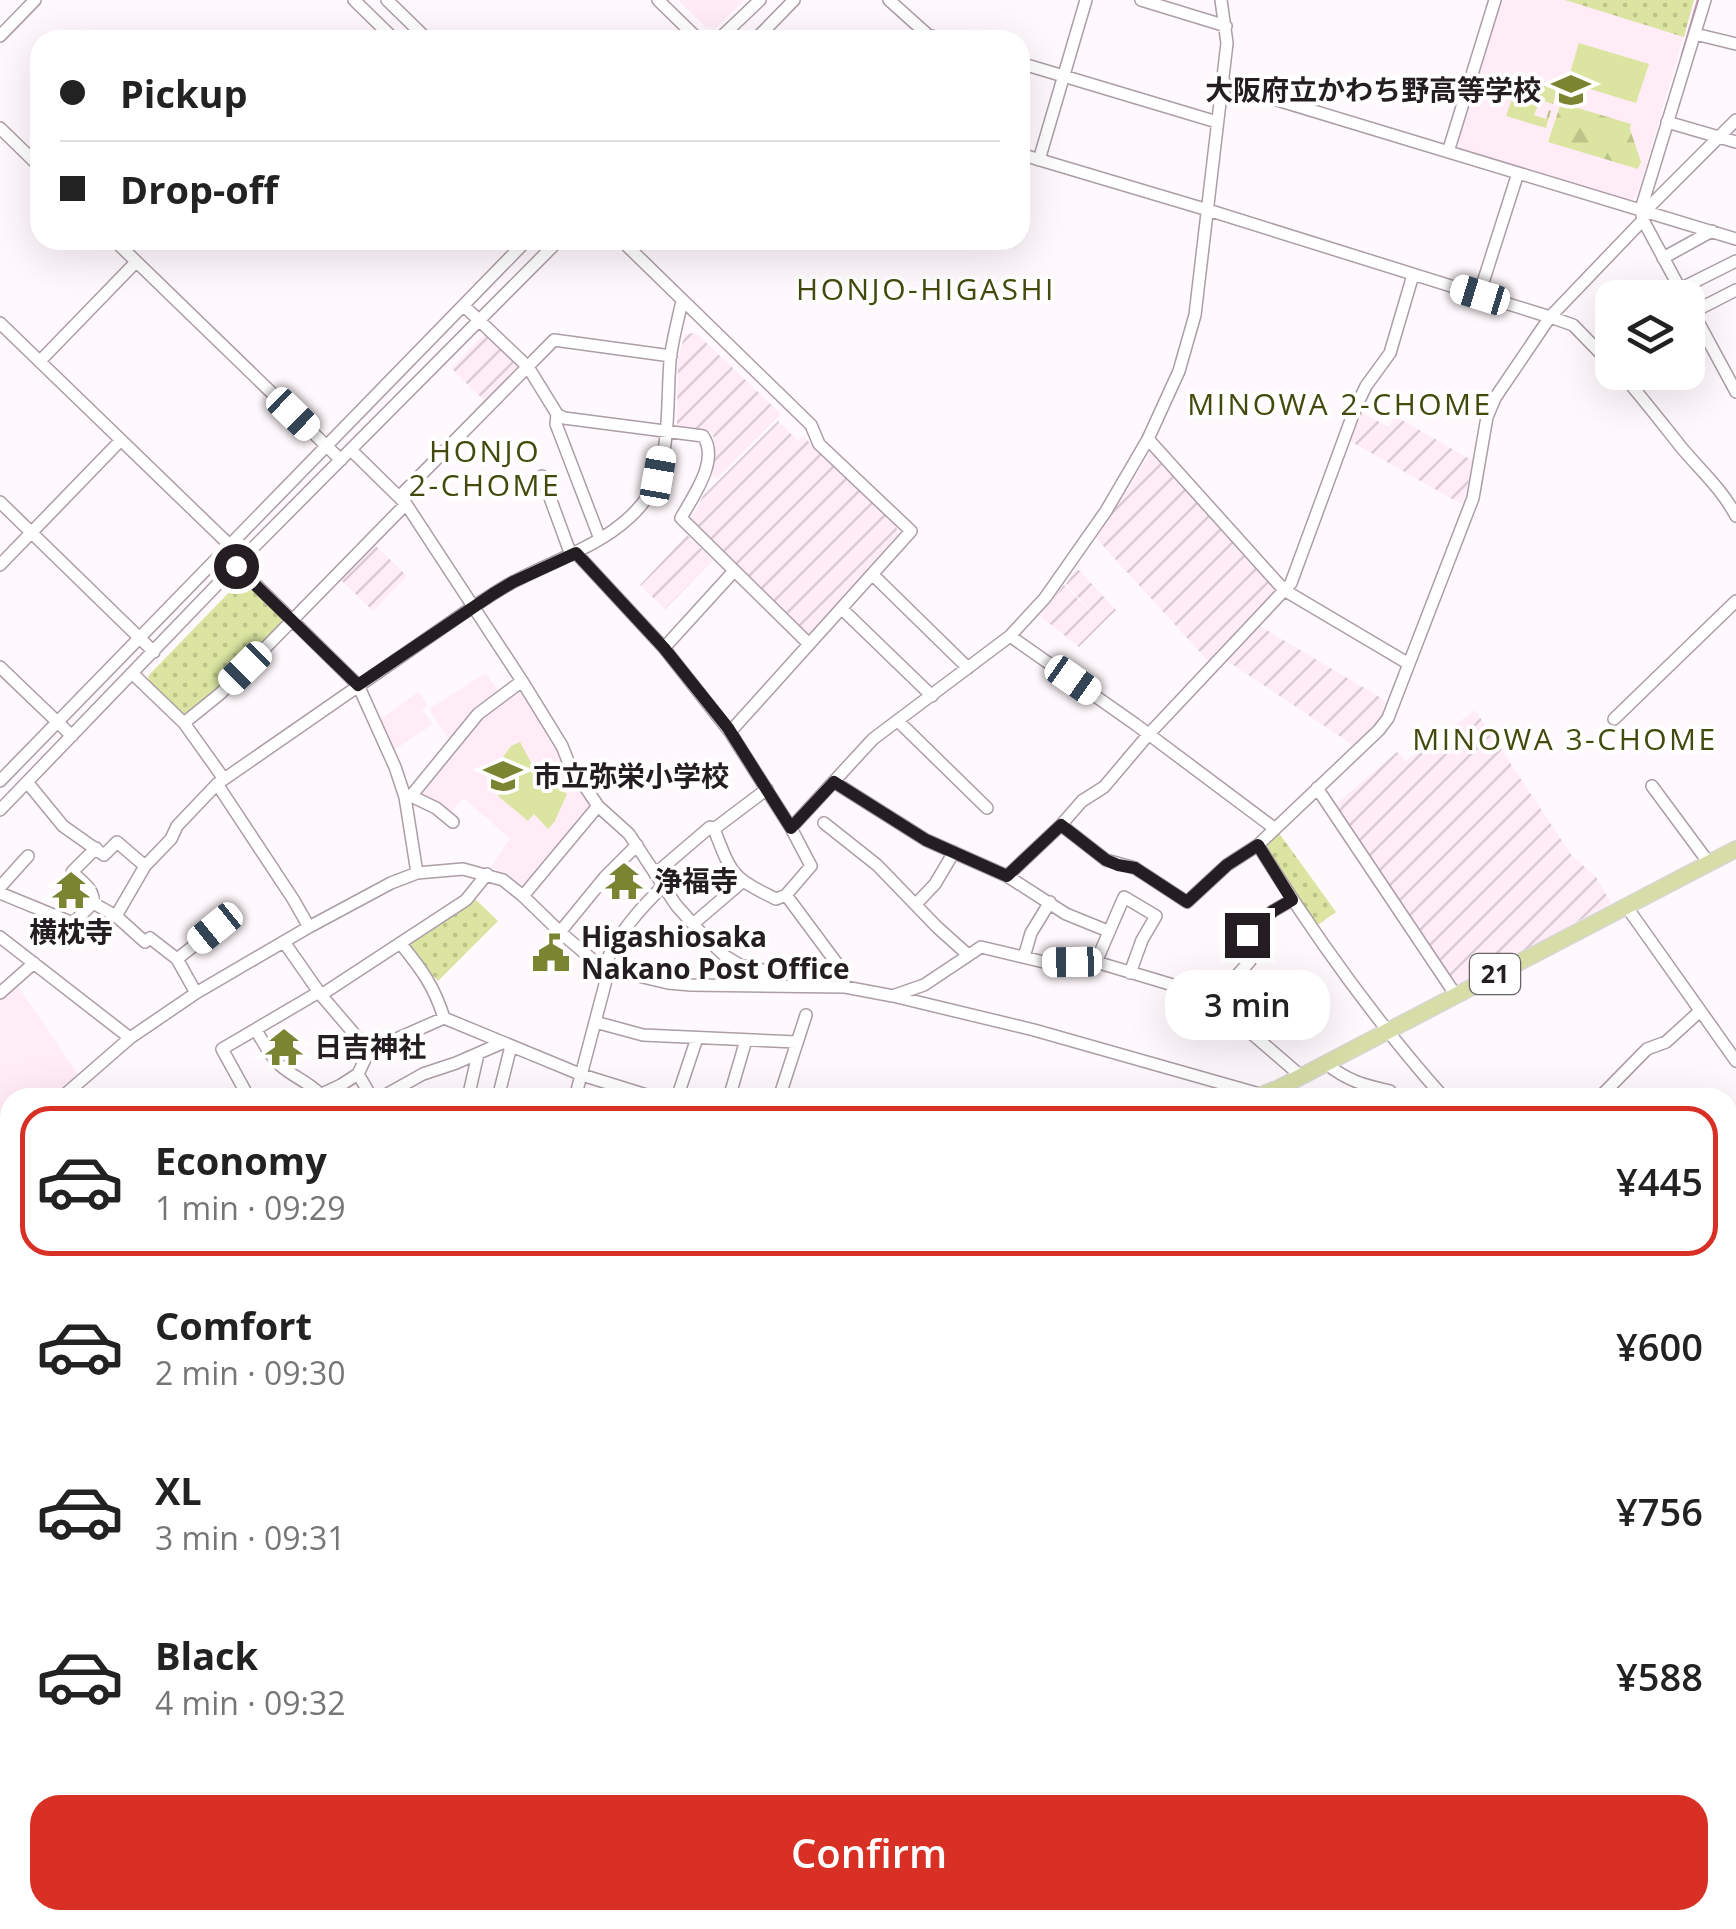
<!DOCTYPE html>
<html lang="en">
<head>
<meta charset="utf-8">
<style>
	body { margin:0; font-family:"Open Sans","Noto Sans JP",sans-serif; background:#f2f2f2; color:#222; height:100vh; display:flex; flex-direction:column; font-size:38px; white-space:nowrap }
	* { box-sizing:border-box; margin:0 }
	p { font-size:32px; color:#767676 }
	.icon { flex:none; width:55px; height:55px; fill:none; stroke:currentColor; stroke-width:2; stroke-linecap:round; stroke-linejoin:round }
	.map { position:relative; flex:1; overflow:hidden }
	.drawer { position:absolute; left:0px; top:1088px; width:1738px; height:842px; display:flex; flex-direction:column; background:#fff; border-radius:30px 30px 0 0; box-shadow:0 10px 40px #0002 }
	.drawer>* { flex:none }
	.hud { position:absolute; left:30px; top:30px; width:1000px; height:220px; border-radius:30px; box-shadow:0 10px 40px #0002; display:grid; align-content:center; height:220px; padding:0 30px; background:#fff }
	.tools { position:absolute; left:1595px; top:280px; display:grid; gap:20px }
	.tools a { display:grid; place-items:center; width:110px; height:110px; border-radius:20px; background:#fff; box-shadow:0 10px 40px #0002; font-size:50px }
	.end { position:absolute; width:45px; height:45px; margin:-22px; border:12px solid #241e22; background:#fff; box-shadow:0 0 0 5px #fff }
	.from { border-radius:50% }
	.bubble { position:absolute; height:70px; border-radius:30px; background:#fff; box-shadow:0 10px 40px #0002; font-size:32px; font-weight:600; line-height:70px; text-align:center }
	.car { position:absolute; width:30px; height:60px; margin:-30px -15px; border-radius:12px; box-shadow:0 0 8px 2px #0007; background:linear-gradient(#fff 24%,#345 0 40%,#fff 0 76%,#345 0 86%,#fff 0) }
	.hud b { display:flex; align-items:center; gap:35px; height:95px; font-size:38px }
	.hud b+b { border-top:2px solid #e0e0e0 }
	.hud i { width:25px; height:25px; background:#222 }
	ul { padding:18px 0 0; list-style:none }
	li { display:flex; align-items:center; gap:30px; height:150px; margin:0 20px 15px; padding:0 10px; border:5px solid transparent; border-radius:30px }
	li div { flex:1 }
	li b { display:block; font-size:38px }
	li em { font-style:normal; font-weight:600 }
	li.current { border-color:#d93025 }
	li>.icon { width:90px; height:90px; stroke-width:1.5 }
	.cta { display:flex; gap:20px; margin-top:auto; padding:20px 30px }
	.cta a { flex:1; height:115px; border-radius:30px; background:#d93025; color:#fff; font-size:40px; font-weight:600; line-height:115px; text-align:center }
	.map>svg:first-child { display:block }
	.built { fill:#ffecf7 }
	.industrial { fill:url(#industrial-furrows) }
	.grass { fill:url(#grass-dots) }
	.forest { fill:url(#forest-firs) }
	.garden { fill:#dbe5a1 }
	.lines { fill:none; stroke-linecap:round; stroke-linejoin:round }
	.stream { stroke:#d08db8; stroke-width:2.5 }
	.minor-casing { stroke:#ac9da6; stroke-width:14 }
	.major-casing { stroke:#d8d6d7; stroke-width:18 }
	.highway-casing { stroke:#d8d6d7; stroke-width:20 }
	.minor { stroke:#fff; stroke-width:11 }
	.major { stroke:#d6dda6; stroke-width:15 }
	.highway { stroke:#bbc66b; stroke-width:18 }
	.rail-casing { stroke:#645d61; stroke-width:6 }
	.rail { stroke:#fff; stroke-width:2.5; stroke-dasharray:8; stroke-linecap:butt }
	.highway-bridge-casing { stroke:#d8d6d7; stroke-width:20; stroke-linecap:butt }
	.highway-bridge { stroke:#bbc66b; stroke-width:18 }
	.route { stroke:#241e22; stroke-width:12 }
	.labels { text-anchor:middle; stroke-width:8; stroke-linejoin:round; paint-order:stroke }
	.shield { fill:#fff; stroke:#666264; stroke-width:2.5 }
	.shield-label { font-size:25px; font-weight:bold; fill:#241e22 }
	.poi-label { font-size:28px; font-weight:bold; fill:#241e22; stroke:#fff; text-anchor:start }
	.neighbourhood-label { font-size:30px; letter-spacing:2.5px; fill:#444a0d; stroke:#fff }
</style>
</head>
<body>
<div class="map">
<svg width="1736" height="1929" viewBox="0 0 1736 1929">
	<defs>
		<pattern id="industrial-furrows" width="10" height="10" patternUnits="userSpaceOnUse" patternTransform="scale(2.5)"><rect width="10" height="10" fill="#ffecf7"/><path d="M-1 1l2-2M0 10L10 0M9 11l2-2" fill="none" stroke="#dacad3"/></pattern>
		<pattern id="grass-dots" width="8" height="8" patternUnits="userSpaceOnUse" patternTransform="scale(2.5)"><rect width="8" height="8" fill="#dbe5a1"/><path d="M2 2h.1M6 6h.1" fill="none" stroke="#bcc48a" stroke-width="1.8" stroke-linecap="round"/></pattern>
		<pattern id="forest-firs" width="22" height="20" patternUnits="userSpaceOnUse" patternTransform="scale(2.5)"><rect width="22" height="20" fill="#dbe5a1"/><path d="M5 1l3.5 6h-7zM16 11l3.5 6h-7z" fill="#bcc48a"/></pattern>
	</defs>
	<rect width="100%" height="100%" fill="#fff8fc"/>
	<path class="built" d="M678,0h66l-28,28 -10,-1z
		M1499,0h195l-56,193 -6,8 -171,-50 -3,-9z
		M486,673l16,24 15,-9 6,2 67,112 -1,9 -64,77 -18,-13 -16,-8 19,-28 -46,-41 -16,17 -28,-23 34,-44 -25,-39z
		M418,692l10,13 -6,5 11,14 -39,26 -14,-30z
		M17,985l62,91 -24,21 -45,1v39l-2,2 -8,-12v-127z"/>
	<path class="industrial" d="M489,333l30,29 -1,6 -32,34 -35,-34 34,-34z
		M696,333l85,81 -64,65 -6,-5 3,-36 -4,-6 -33,-6 1,-67 7,-25z
		M1362,413l27,14 6,-11 78,45 -10,44 -113,-64z
		M778,421l20,20 5,-5 93,90 2,8 -85,97 -7,2 -115,-114 12,-23z
		M1154,448l124,139 -69,75 -113,-124z
		M687,535l26,25 -48,49 -25,-24z
		M374,544l33,32 -34,35 -33,-32z
		M1077,568l39,42 -37,37 -39,-31 24,-31 34,34 -32,-35z
		M1258,625l128,76 -6,18 -27,26 -127,-85z
		M1475,710l97,146 24,21 15,26 -153,84 -123,-182 62,-53 9,9z"/>
	<path class="grass" d="M1565,0h129l-10,37z
		M245,579l37,36 1,9 -63,66 -31,25h-6l-34,-34 -1,-5 93,-96z
		M1279,833l57,79 -21,15 -48,-76 2,-11z
		M474,898l24,23 -60,60 -27,-30v-10z"/>
	<path class="forest" d="M1517,73l41,13 -5,18 -13,-4 -6,15 12,4 3,-9 2,1 -5,17 -40,-12 12,-34 -3,-2z
		M1561,103l70,21 -1,5 11,33 -3,7 -90,-27z"/>
	<path class="garden" d="M1579,43l70,21 -13,39 -69,-21z
		M520,742l15,28 32,24 -12,27 -7,8 -14,-15 -6,7 -30,-25 7,-12 -13,-12 19,-26z"/>
	<g class="lines">
		<path class="stream" d="M1682,55l16,-55"/>
		<g class="minor-casing">
			<path id="minor" d="M354,0l41,40
				M387,0l41,40
				M658,0l41,40
				M889,0l39,35 17,5
				M1141,0l85,26
				M1695,34l41,10
				M0,36l35,-36
				M718,40l42,-40
				M755,40l39,-40
				M1020,63l197,59
				M1221,83l515,156
				M1667,122l69,20
				M0,128l40,39
				M1448,152l47,-152
				M1020,154l188,56 342,107 23,8 39,40
				M1039,160l47,-160
				M1646,210l90,-90
				M114,240l227,220
				M621,240l190,185 8,19 92,87 -181,201 61,96 20,38 -25,29 52,70 7,22
				M1663,258l49,-27
				M1680,289l56,-28
				M1479,295l39,-122
				M1685,298l-42,-78 -2,-11 64,-209
				M1688,303l48,89
				M464,306l64,61 29,47 -1,10 44,115
				M1693,312l43,-22
				M0,323l244,236
				M40,361l96,-99
				M1620,372c21,24 41,50 61,75 19,23 41,42 55,69
				M557,414l7,4 139,18c17,24 -10,60 -22,82l128,126
				M1148,439l136,151 125,74
				M351,450l55,54 116,177 40,65 6,15 30,45 31,28 47,71 25,28 24,23 15,9 23,5 2,16
				M542,476l29,79
				M400,496l154,-156 117,16
				M0,502l154,150
				M576,553l88,95 66,84
				M0,565l120,-124
				M236,565l122,120 37,82 10,30 12,76
				M873,575l95,93
				M842,609l90,87
				M1010,636l125,88 139,104
				M664,648l70,-77
				M0,667l72,69
				M133,674l51,49 40,56
				M1614,719l122,-118
				M898,721l89,87
				M184,723l37,-30 185,-189
				M0,781l527,-541
				M27,782l36,44 41,29 13,-13 28,24
				M834,782l92,58 81,36 59,38 42,17
				M217,784l76,115 16,28
				M1652,786l57,77
				M1317,788l138,206
				M411,796l25,12 17,14
				M405,797l6,-1 67,-82 44,-33
				M0,810l236,-245 323,-325
				M824,823l53,42 60,62 30,27
				M1061,825l45,35 29,8 52,34 40,-37 31,-20 121,-115 9,-12 85,-220 14,-81 8,-19 55,-81 93,-97
				M791,828l82,-89 137,-103 35,-38 61,-87 42,-72 31,-68 16,-56 32,-272 -6,-43
				M714,829c18,46 17,48 62,70l10,-4
				M1258,845c55,89 116,174 186,253
				M655,874l55,-47 4,2 53,-40
				M1007,876l54,-51 21,-24 22,-14 44,-52 143,-152 64,-174 11,-23 24,-33 23,-78
				M0,887l28,-31
				M0,893l73,30 20,-20 23,13 29,26 5,-4 27,21 19,34
				M523,896l75,-90
				M93,903c2,-14 -12,-22 -21,-31l24,-24
				M916,904l19,-20 19,-32
				M1626,906l110,155
				M116,916l29,-50 26,-27 6,-13 40,-42 257,-178c13,-8 26,-17 39,-24 49,-26 126,-48 145,-107 12,-36 9,-77 12,-114 2,-20 8,-41 12,-60
				M693,924l49,-42
				M560,932l45,-55 32,-32
				M0,937l130,101
				M284,942l37,53 48,56
				M401,944c21,26 33,42 43,74
				M1024,957l7,-24 19,-31
				M177,959l38,-30
				M1096,962l28,-65 32,19 -14,24 -12,33
				M605,966c10,-30 36,-58 58,-80
				M0,993l34,-30
				M321,995l145,-95 21,-26
				M895,995l29,-10 57,-38 67,16 48,-1 87,26 31,13 87,75
				M1214,1001l36,-40 3,-10 -6,-16 26,-24 19,-11
				M595,1022l48,13 153,7
				M256,1030c7,12 14,26 24,35 13,12 26,15 40,29
				M1325,1063c23,18 38,22 65,28
				M358,1074l14,24
				M1279,1088l14,10
				M61,1098l69,-60 66,-45 113,-66 82,-44 26,-10 46,-4 40,11 20,16 37,36 34,29 15,8 59,14 23,2 154,2 48,9 141,34 229,65
				M249,1098l-27,-49 97,-57
				M313,1098l28,-13 17,-11 11,-23 75,-33 138,57 74,23
				M380,1098l43,-24 33,-11 46,-20
				M468,1098l10,-44
				M498,1098l13,-52
				M575,1098l34,-129
				M677,1098l20,-60
				M729,1098l17,-58
				M779,1098l27,-83
				M1599,1098l48,-49 19,-7 34,-31
				M0,1150l10,-8
				M1728,1180l8,2
				M0,1332l10,15
				M1728,1333l8,-10
				M1728,1349l8,-10
				M1728,1395l8,-9
				M1728,1514l8,-7
				M1728,1542l8,3
				M1728,1614l8,-9
				M1728,1621l8,8
				M0,1687l10,-9
				M1729,1728l7,7
				M0,1732l10,10
				M1728,1824l8,9
				M0,1867l10,10
				M1728,1872l8,-8
				M54,1920l9,9
				M190,1920l10,9
				M311,1920l9,9
				M420,1920l9,9
				M569,1920l11,9
				M711,1920l16,9
				M1144,1920l9,9
				M1327,1920l9,9
				M1376,1920l9,9
				M1487,1920l9,9
				M1600,1920l9,9
				M2,1929l9,-9
				M483,1929l9,-9
				M1430,1929l8,-9
				M1672,1929l8,-9"/>
		</g>
		<g class="major-casing">
			<path id="major" d="M1254,1098l25,-10 457,-239
				M0,1554l10,-9"/>
		</g>
		<g class="highway-casing">
			<path id="highway" d="M0,1166l10,9
				M0,1190l10,10
				M0,1218l10,10
				M894,1920l16,9
				M929,1920l15,9
				M984,1920l14,9"/>
		</g>
		<use href="#minor" class="minor"/>
		<use href="#major" class="major"/>
		<use href="#highway" class="highway"/>
		<g class="rail-casing">
			<path id="rail" d="M947,1920l16,9"/>
		</g>
		<use href="#rail" class="rail"/>
		<g class="highway-bridge-casing">
			<path id="highway-bridge" d="M955,1920l15,9"/>
		</g>
		<use href="#highway-bridge" class="highway-bridge"/>
	</g>
	<g class="lines">
		<path class="route" d="M236,566l122,119 135,-91 20,-12 63,-29 88,95 64,80 63,100 43,-46 92,58 81,36 54,-51 45,35 12,5 17,3 52,34 40,-37 31,-20 34,55 -19,11 -26,24"/>
	</g>
	<defs>
		<g id="school-bare" transform="scale(3)"><path d="M0-5L7-2L0 1L-7-2ZM-4 1L0 2.5L4 1V4Q0 6-4 4Z" fill="#7b8430" stroke="#fff" stroke-width="2.5" paint-order="stroke"/></g>
		<g id="temple-bare" transform="scale(3)"><path d="M0-6L5-2H3V0L6.5 2.5H4V6H1.5V3h-3V6H-4V2.5H-6.5L-3 0V-2H-5Z" fill="#7b8430" stroke="#fff" stroke-width="2.5" paint-order="stroke"/></g>
		<g id="civic-bare" transform="scale(3)"><path d="M-.6-6.5H3V-4.5H.6V-3L4-1V1h2V6H-6V1h2V-1L-.6-3ZM-1.2 2.5V6h2.4V2.5Z" fill="#7b8430" stroke="#fff" stroke-width="2.5" paint-order="stroke"/></g>
	</defs>
	<g fill-rule="evenodd">
		<use href="#school-bare" x="1571" y="90"/>
		<use href="#school-bare" x="503" y="776"/>
		<use href="#temple-bare" x="624" y="881"/>
		<use href="#temple-bare" x="71" y="890"/>
		<use href="#civic-bare" x="551" y="953"/>
		<use href="#temple-bare" x="284" y="1047"/>
	</g>
	<g class="labels">
		<rect class="shield" x="1470" y="954" width="50" height="40" rx="8"/>
		<g class="shield-label">
			<text x="1495" y="983">21</text>
		</g>
		<g class="poi-label">
			<text x="1541" y="100" text-anchor="end">大阪府立かわち野高等学校</text>
			<text x="533" y="786">市立弥栄小学校</text>
			<text x="654" y="891">浄福寺</text>
			<text x="71" y="942" text-anchor="middle">横枕寺</text>
			<text x="581" y="947">Higashiosaka<tspan x="581" dy="32">Nakano Post Office</tspan></text>
			<text x="314" y="1057">日吉神社</text>
		</g>
		<g class="neighbourhood-label">
			<text x="926" y="300">HONJO-HIGASHI</text>
			<text x="1340" y="415">MINOWA 2-CHOME</text>
			<text x="485" y="462">HONJO<tspan x="485" dy="34">2-CHOME</tspan></text>
			<text x="1565" y="750">MINOWA 3-CHOME</text>
		</g>
	</g>
</svg>
<div class="tools">
<a><svg class="icon" aria-label="layers" viewBox="0 0 24 24"><path d="M12 4l9 5-9 5-9-5zM3 14l9 5 9-5"/></svg></a>
</div>
<i class="end from" style="left:236px;top:566px"></i>
<i class="end" style="left:1247px;top:935px"></i>
<div class="bubble" style="left:1165px;top:970px;width:165px">3 min</div>
<i class="car" style="left:1480px;top:295px;rotate:287deg"></i>
<i class="car" style="left:293px;top:414px;rotate:134deg"></i>
<i class="car" style="left:658px;top:476px;rotate:10deg"></i>
<i class="car" style="left:245px;top:668px;rotate:225deg"></i>
<i class="car" style="left:1073px;top:680px;rotate:125deg"></i>
<i class="car" style="left:215px;top:928px;rotate:231deg"></i>
<i class="car" style="left:1072px;top:962px;rotate:269deg"></i>
<div class="hud">
<b><i class="from"></i>Pickup</b>
<b><i></i>Drop-off</b>
</div>
<section class="drawer">
<ul>
<li class="current"><svg class="icon" aria-label="car" viewBox="0 0 24 24"><path d="M5 17H2v-5l4-1 3-4h7l3 4 3 1v5h-3M9 17h6M6 11h13"/><circle cx="7" cy="17" r="2"/><circle cx="17" cy="17" r="2"/></svg><div><b>Economy</b><p>1 min · 09:29</p></div><em>¥445</em></li>
<li><svg class="icon" aria-label="car" viewBox="0 0 24 24"><path d="M5 17H2v-5l4-1 3-4h7l3 4 3 1v5h-3M9 17h6M6 11h13"/><circle cx="7" cy="17" r="2"/><circle cx="17" cy="17" r="2"/></svg><div><b>Comfort</b><p>2 min · 09:30</p></div><em>¥600</em></li>
<li><svg class="icon" aria-label="car" viewBox="0 0 24 24"><path d="M5 17H2v-5l4-1 3-4h7l3 4 3 1v5h-3M9 17h6M6 11h13"/><circle cx="7" cy="17" r="2"/><circle cx="17" cy="17" r="2"/></svg><div><b>XL</b><p>3 min · 09:31</p></div><em>¥756</em></li>
<li><svg class="icon" aria-label="car" viewBox="0 0 24 24"><path d="M5 17H2v-5l4-1 3-4h7l3 4 3 1v5h-3M9 17h6M6 11h13"/><circle cx="7" cy="17" r="2"/><circle cx="17" cy="17" r="2"/></svg><div><b>Black</b><p>4 min · 09:32</p></div><em>¥588</em></li>
</ul>
<div class="cta"><a>Confirm</a></div>
</section>
</div>
</body>
</html>
